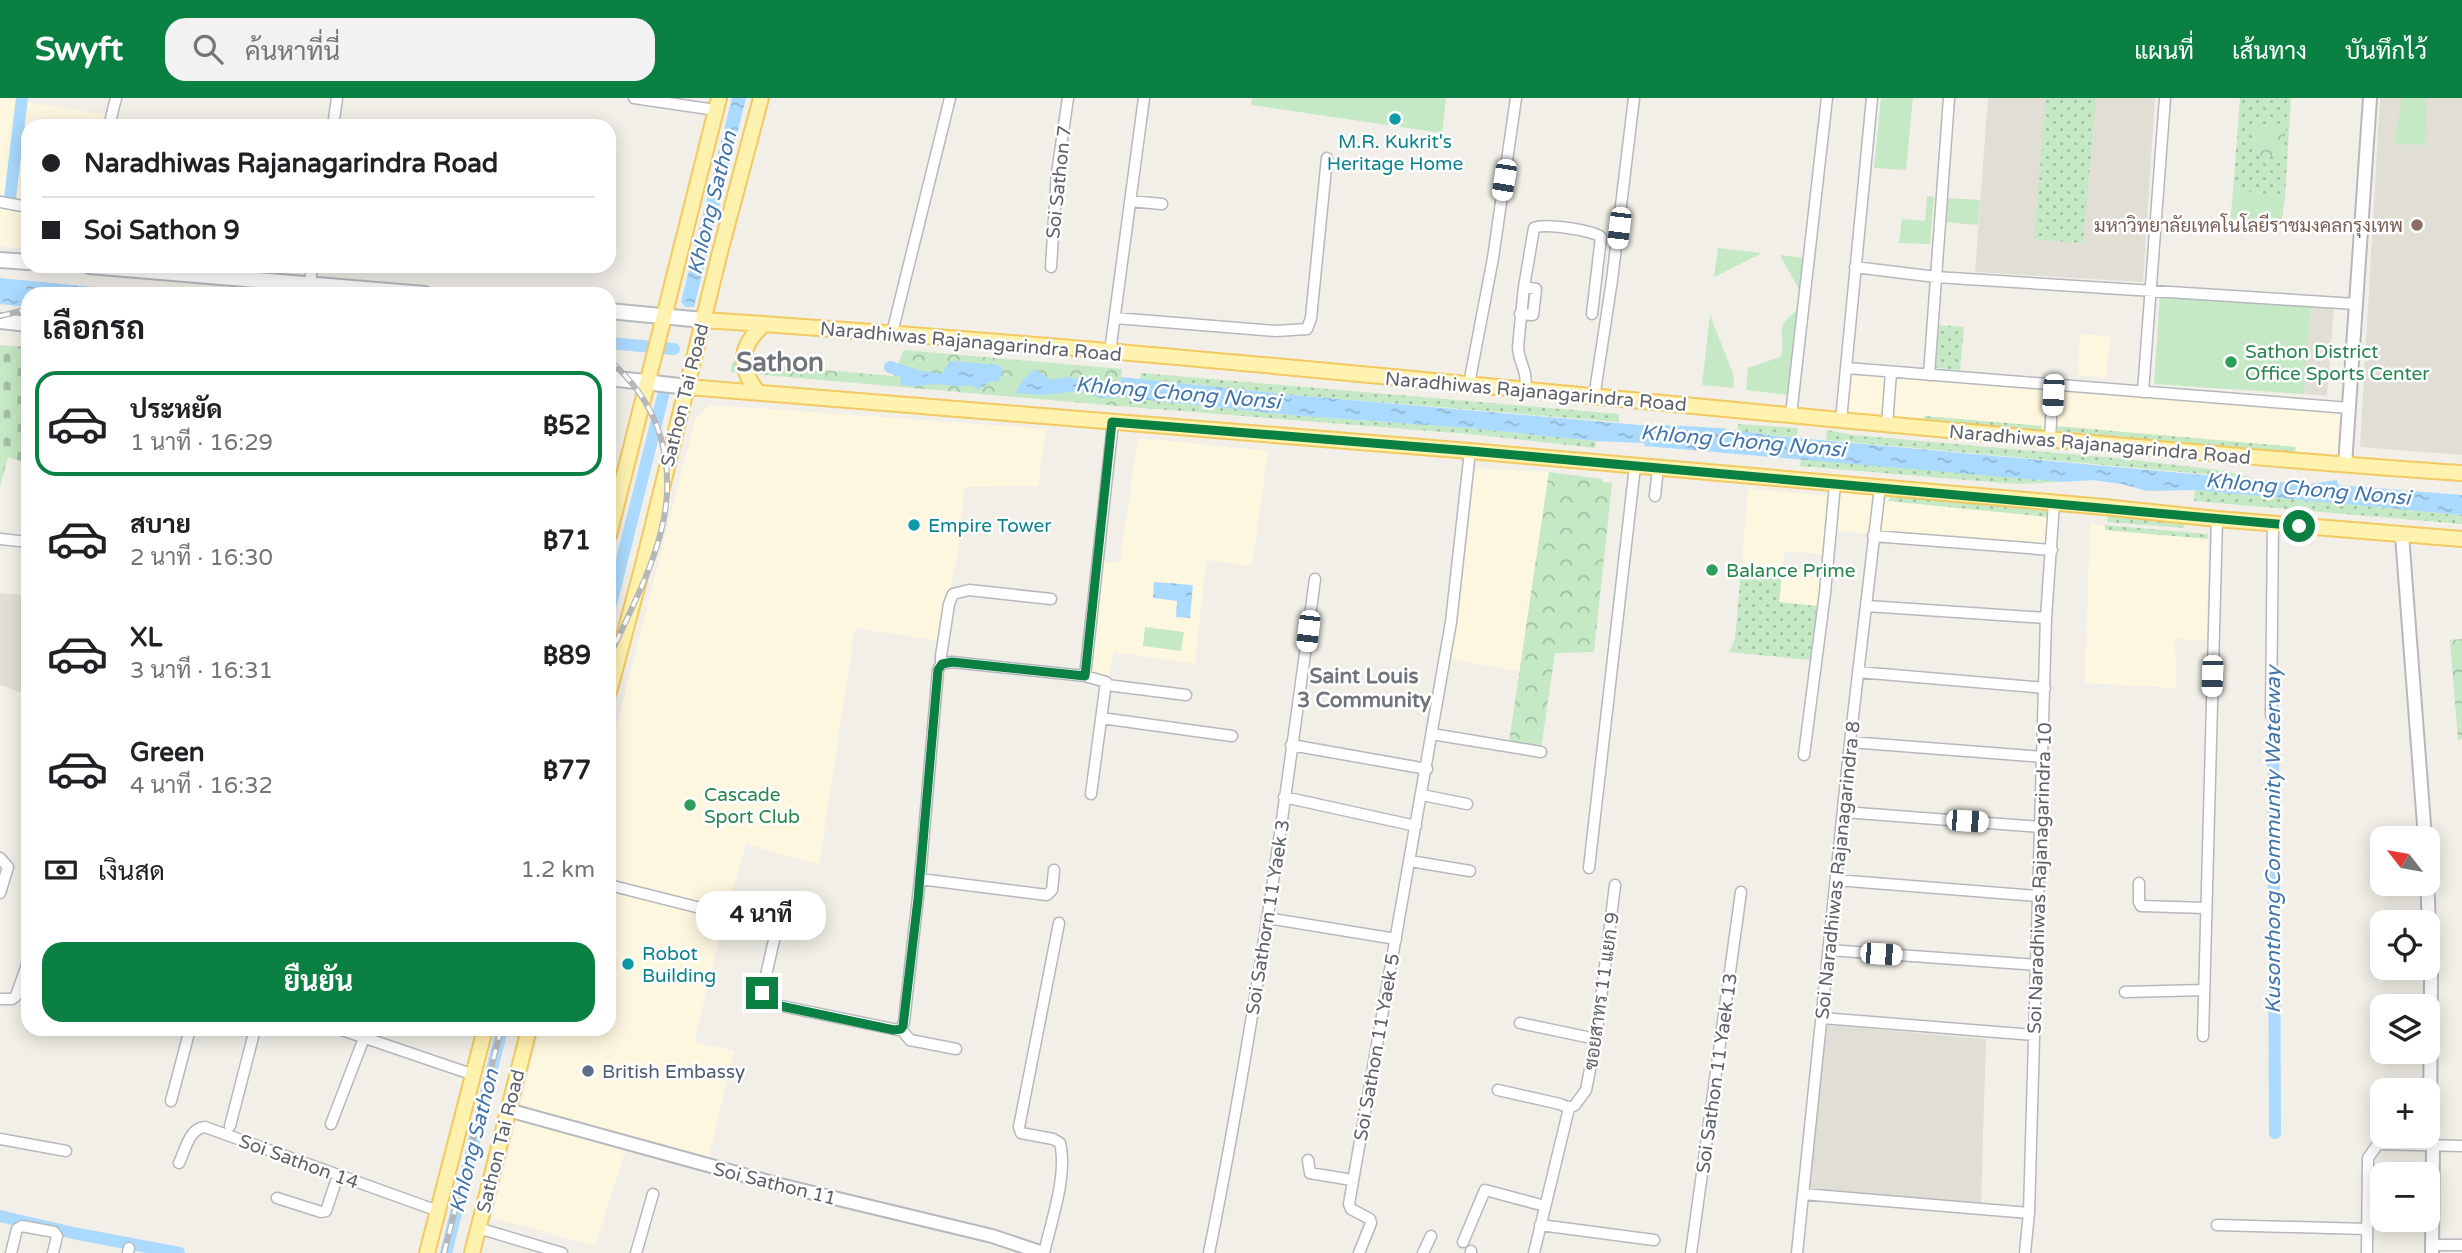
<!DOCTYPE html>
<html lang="th">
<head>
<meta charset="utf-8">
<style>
	body { margin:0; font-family:"Varela Round",Sarabun,sans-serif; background:#f2f2f2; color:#202124; height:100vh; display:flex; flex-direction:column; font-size:26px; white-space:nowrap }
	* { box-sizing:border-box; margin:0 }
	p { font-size:23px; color:#757577 }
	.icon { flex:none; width:38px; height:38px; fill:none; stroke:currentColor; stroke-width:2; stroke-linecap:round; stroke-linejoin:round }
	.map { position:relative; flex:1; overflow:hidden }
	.side { position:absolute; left:21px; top:189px; width:595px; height:749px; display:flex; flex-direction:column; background:#fff; border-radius:21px; box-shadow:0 4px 18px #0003 }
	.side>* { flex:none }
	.banner { position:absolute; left:21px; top:21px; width:595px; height:154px; border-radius:21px; box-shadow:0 4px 18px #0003; display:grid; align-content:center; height:154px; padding:0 21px; background:#fff }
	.needle { width:46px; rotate:301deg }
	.tools { position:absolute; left:2370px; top:728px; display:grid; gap:14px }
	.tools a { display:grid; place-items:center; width:70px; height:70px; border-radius:14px; background:#fff; box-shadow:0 4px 18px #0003; font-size:35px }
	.end { position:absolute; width:32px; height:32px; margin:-16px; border:9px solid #0b8043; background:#fff; box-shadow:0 0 0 4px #fff }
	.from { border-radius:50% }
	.bubble { position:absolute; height:49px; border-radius:21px; background:#fff; box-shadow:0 4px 18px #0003; font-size:23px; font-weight:700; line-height:49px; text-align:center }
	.car { position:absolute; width:21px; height:42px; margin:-21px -10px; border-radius:9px; box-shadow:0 0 5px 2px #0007; background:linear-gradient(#fff 24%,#345 0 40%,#fff 0 76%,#345 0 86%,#fff 0) }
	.banner b { display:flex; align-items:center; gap:24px; height:66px; font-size:26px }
	.banner b+b { border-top:2px solid #e0e0e0 }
	.banner i { width:18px; height:18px; background:#202124 }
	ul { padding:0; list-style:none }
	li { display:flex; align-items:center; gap:21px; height:105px; margin:0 14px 10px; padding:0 7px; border:4px solid transparent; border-radius:21px }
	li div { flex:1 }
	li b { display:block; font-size:26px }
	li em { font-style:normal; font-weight:700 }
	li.on { border-color:#0b8043 }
	li>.icon { width:63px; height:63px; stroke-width:1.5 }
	h2 { padding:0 21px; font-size:32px; line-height:84px }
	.pay { display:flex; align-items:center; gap:18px; height:77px; padding:0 21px; font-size:26px }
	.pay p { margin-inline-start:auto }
	.button { display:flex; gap:14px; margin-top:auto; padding:14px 21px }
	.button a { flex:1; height:80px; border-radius:21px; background:#0b8043; color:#fff; font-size:28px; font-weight:700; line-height:80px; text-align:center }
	header { display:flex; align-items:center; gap:42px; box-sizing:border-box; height:98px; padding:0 35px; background:#0b8043; color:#fff }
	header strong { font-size:33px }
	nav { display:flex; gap:38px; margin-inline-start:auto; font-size:24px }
	.search { width:490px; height:63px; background:#f2f2f2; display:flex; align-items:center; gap:18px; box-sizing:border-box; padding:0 24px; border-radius:21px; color:#757577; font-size:26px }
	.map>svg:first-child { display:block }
	.commercial { fill:#fef7e0 }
	.education { fill:#e1ded6 }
	.grass { fill:url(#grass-dots) }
	.forest { fill:url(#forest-crowns) }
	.cemetery { fill:url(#cemetery-stones) }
	.garden { fill:#c5e8c5 }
	.water { fill:url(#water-ripples) }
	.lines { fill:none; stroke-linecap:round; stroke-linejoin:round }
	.canal { stroke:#aadaff; stroke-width:12 }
	.minor-casing { stroke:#b5b8bc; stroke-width:13 }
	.tertiary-casing { stroke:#b5b8bc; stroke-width:16 }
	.secondary-casing { stroke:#b6babf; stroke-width:18 }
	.primary-casing { stroke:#f2c960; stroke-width:18 }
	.minor { stroke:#fff; stroke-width:10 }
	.tertiary { stroke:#fff; stroke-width:12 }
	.secondary { stroke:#fff; stroke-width:14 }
	.primary { stroke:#fff2af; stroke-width:14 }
	.rail-casing { stroke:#b6b7b8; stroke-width:6 }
	.rail { stroke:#fff; stroke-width:3.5; stroke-dasharray:10; stroke-linecap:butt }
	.route { stroke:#0b8043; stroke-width:9 }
	.culture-dot { fill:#0f9aa8; stroke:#fff; stroke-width:2.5 }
	.education-dot { fill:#8d6e63; stroke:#fff; stroke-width:2.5 }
	.leisure-dot { fill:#2e9e5b; stroke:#fff; stroke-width:2.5 }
	.service-dot { fill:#5c6f8a; stroke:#fff; stroke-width:2.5 }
	.labels { text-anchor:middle; stroke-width:5; stroke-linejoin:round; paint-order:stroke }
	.culture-label { font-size:19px; fill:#0d838f; stroke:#fff; text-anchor:start }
	.street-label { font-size:19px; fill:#5f6368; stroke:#fff }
	.education-label { font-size:19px; fill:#785e54; stroke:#fff; text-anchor:end }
	.leisure-label { font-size:19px; fill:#27864d; stroke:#fff; text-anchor:start }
	.service-label { font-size:19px; fill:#4e5e75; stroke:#fff; text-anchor:start }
	.water-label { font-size:21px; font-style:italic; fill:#4174aa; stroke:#fff }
	.neighbourhood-label { font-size:21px; font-weight:bold; fill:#70757a; stroke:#fff }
	.district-label { font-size:26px; font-weight:bold; fill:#70757a; stroke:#fff }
</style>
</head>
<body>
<header>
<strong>Swyft</strong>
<div class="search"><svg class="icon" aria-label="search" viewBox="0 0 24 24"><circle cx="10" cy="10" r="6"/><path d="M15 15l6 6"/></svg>ค้นหาที่นี่</div>
<nav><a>แผนที่</a><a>เส้นทาง</a><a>บันทึกไว้</a></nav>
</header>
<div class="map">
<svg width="2462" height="1155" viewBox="0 0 2462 1155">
	<defs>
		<pattern id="grass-dots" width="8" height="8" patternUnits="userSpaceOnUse" patternTransform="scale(1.75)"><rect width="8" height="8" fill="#c5e8c5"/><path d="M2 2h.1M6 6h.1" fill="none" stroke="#a3c0a4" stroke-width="1.8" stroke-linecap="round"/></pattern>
		<pattern id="forest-crowns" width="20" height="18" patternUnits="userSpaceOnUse" patternTransform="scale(1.75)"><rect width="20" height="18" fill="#c5e8c5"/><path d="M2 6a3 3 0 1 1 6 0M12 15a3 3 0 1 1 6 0" fill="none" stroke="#a3c0a4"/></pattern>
		<pattern id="cemetery-stones" width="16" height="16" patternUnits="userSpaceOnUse" patternTransform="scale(1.75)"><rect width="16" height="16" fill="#c5e8c5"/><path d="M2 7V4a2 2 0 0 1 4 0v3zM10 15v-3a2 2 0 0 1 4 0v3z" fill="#a3c0a4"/></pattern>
		<pattern id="water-ripples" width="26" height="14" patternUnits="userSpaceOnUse" patternTransform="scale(1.75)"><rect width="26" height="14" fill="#aadaff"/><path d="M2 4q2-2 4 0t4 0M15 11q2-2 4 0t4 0" fill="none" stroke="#8eb4d2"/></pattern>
	</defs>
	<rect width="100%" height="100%" fill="#f1efe8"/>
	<path class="commercial" d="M0,0h20v3l89,14 -3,11h-78v76l-28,-6z
		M0,106l28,5v40l-28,-3z
		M2080,236l30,2 -4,41 -28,-1z
		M1842,272l503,33 -4,53 -505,-44z
		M713,307l333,24 -8,57 -74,1 -6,66 -19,88 -84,-13 -36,237 -73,-21 -23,79 -29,119 40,9 -25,105 -79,-21 -35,111 -103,-29 48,-188h69v-273l86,-336 11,-12z
		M1138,340l130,13 -16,115 -46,-6 -11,104 -81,-12 -5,25 -21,-3 14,-111 18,-1z
		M1476,370l73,4 -29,200 -69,-13z
		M1748,391l82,7 -7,58 -39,-3 -1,16 40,4 -6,35 -38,-4 3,-28 -41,-4z
		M1840,392l212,19 -1,38 -216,-16z
		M2090,426l118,10 -1,106 -32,-1 1,49 -91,-5z"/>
	<path class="education" d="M1988,0h167l-12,184 -168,-10z
		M2380,0h82v357l-102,-8z
		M2311,207l23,2 -7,89 -23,-2z
		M0,495l28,3v99l-28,-10z
		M1826,927l160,14 -5,165 -171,-14z"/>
	<path class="grass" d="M2046,0h50l-13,145 -49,-4z
		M2240,0h51l-6,98 -52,-5z
		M1939,227l25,2 -4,43 -24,-2z
		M1141,275l478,41v8l-326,-27 -153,-16z
		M1119,299l183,19 167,12 127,13 -1,7 -126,-14 -351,-28z
		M1924,318l118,10 -1,4 -117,-10z
		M1738,326l60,4 -1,10 -60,-7z
		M2057,328l239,21 -1,5 -239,-21z
		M1827,332l26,5 273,24 93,11 40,9 -433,-39z
		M1801,360l246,21 16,3 -47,2 -216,-18z
		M2195,392l267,25v9l-268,-23z
		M1892,397l153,16 3,1v5l-160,-16z
		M2108,418l77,7 -1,5 -77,-6z
		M2105,427l103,9v5l-103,-9z
		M1741,472l41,4 -3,28 38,4 -7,54 -81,-8 6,-13z"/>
	<path class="forest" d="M2256,26l30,2 -2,31 -30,-1z
		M904,252l218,19 -4,37 -387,-34 1,-10 161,14z
		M1549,374l53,7 1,3 9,1 -18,169 -39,1 -14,96 -32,-7z
		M2462,541v100l-4,1 -8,-100z"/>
	<path class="cemetery" d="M0,247l28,2v117l-20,-7 -8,29z"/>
	<path class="garden" d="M1252,0h194l-4,35 -191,-28z
		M1881,0h32l-7,72 -32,-2z
		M2402,0h24l-1,47 -31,-1z
		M2233,93l52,5 -4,32 -51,-4z
		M1927,98l7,1 -4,47 -31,-1 3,-24 23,2z
		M1947,100l33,2 -2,25 -34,-3z
		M1718,150l44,5 -48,24z
		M1780,157l25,3 -4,35z
		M2160,196l151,11 -7,89 -150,-10z
		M1799,211l-10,86 -43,-5 2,-22 32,-11c8,-22 -10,-28 19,-48z
		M1710,217l24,61 -1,12 -31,-3z
		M1145,529l39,5 -3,19 -38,-5z"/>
	<path class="water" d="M732,0h14l-52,209h-9l-4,-5z
		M0,180l157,15v1h-129v13l-28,-3z
		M951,263l49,4 3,5 -5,12 -6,-1 -14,8 -9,-4c-10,3 -18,0 -29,-1 -13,0 -27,5 -40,0l3,-16 7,-1 8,5 7,-1 16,3z
		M1035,271l16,11 17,-3 52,8 1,-8 172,18 370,32 1,-2 56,3 56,8 504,46 29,2 28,-4 1,5 124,10v20l-267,-25 -48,1 -25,-7 -30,-4 -29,2 -418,-36 -1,-3 -48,-2 -127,-13 -167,-12 -183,-19 -18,1 -22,-7 -38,4 -26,-2 9,-14z
		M1154,484l39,3 -3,33 -14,-1 1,-16 -24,-3z"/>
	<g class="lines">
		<path class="canal" d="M10,100l12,-100
			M609,245l65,6
			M890,269l27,9
			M609,514l55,-220
			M2273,607l2,428
			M0,1118l78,18 101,19
			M446,1155l56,-224"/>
		<g class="minor-casing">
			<path id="minor" d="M634,0l82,12
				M109,28l7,-28
				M333,28l4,-28
				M1130,103l32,3
				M0,104l28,5
				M1051,169l6,-94 11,-75
				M1855,169l81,10 420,27
				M310,186l2,-18
				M1520,216l13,1 3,-26 -12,-2
				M1115,220l161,13 31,-2 4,-11 16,-160
				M892,235l58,-235
				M1110,254l34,-254
				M1847,270l502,40
				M1929,277l20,-277
				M1469,286l24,-126 23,-160
				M1525,292c3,-23 -6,-24 -7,-43l6,-60 10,-59c11,-5 57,2 67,9l-9,77
				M2143,294l22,-294
				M1594,300l18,-118 22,-182
				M1791,317l36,-317
				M1841,322l31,-322
				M1887,327l4,-53
				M2050,341l3,-55
				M1655,398l3,-28
				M1873,438l179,14
				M0,441l28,3
				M1867,508l179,12
				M941,566v-8l8,-52 4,-10 16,-4 82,9
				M1858,574l187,16
				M1085,578l28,-254
				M1107,587l79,10
				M2271,617l2,-191
				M1101,620l131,18
				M1432,636l109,18
				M1850,644l193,15
				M1291,647l136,24
				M1804,657l21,-162 10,-109
				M1422,697l45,9
				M1284,699l132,29
				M1844,714l196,15
				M0,760l8,9 -8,26
				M1410,763l60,10
				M1589,770l46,-402
				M920,781l127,16 5,-5 2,-20
				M1836,782l202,16
				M2139,785v19l2,4 65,2
				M609,787l159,40 5,5 1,10 -12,53v4l5,6 131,27 3,-1 3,-7 16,-143 18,-209 3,-6 11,-2 133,14 21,6 -15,112
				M1267,820l129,21
				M1829,852l208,15
				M2125,894l79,-2
				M0,901h12l4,-3 12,-34
				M1822,920l212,17
				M1520,925l76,16
				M339,931l135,46
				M901,931l9,11 46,9
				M2203,938l14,-517
				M1498,992l62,14 9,4
				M171,1003l19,-72
				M331,1026l33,-86
				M230,1028l25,-97
				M0,1041l66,12
				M1308,1062l2,13 42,7
				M179,1065c6,-12 10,-35 26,-36l233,84
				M1803,1096l226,19
				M277,1100l44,14 5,-1 12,-36
				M1540,1127l114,15
				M2217,1127l150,4
				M478,1130l84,25
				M1463,1144l22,-52 60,16
				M2433,1147h29
				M11,1155l6,-24 5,-3 32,6 3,4 -4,17
				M128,1155l1,-5
				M636,1155l17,-59
				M1044,1155c7,-31 24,-79 16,-110l-7,-4 -32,-6 -2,-6 40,-204
				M1209,1155c45,-223 76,-449 106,-674
				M1359,1155l12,-30 -1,-4 -19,-10 -2,-5 102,-582 19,-171
				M1423,1155l8,-17
				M1471,1155v-2
				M1534,1155l35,-145 6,-3 11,-15 10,-51 19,-154
				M1691,1155l50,-361
				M1797,1155l53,-511 30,-255
				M2025,1155l4,-40 17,-595 8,-115
				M2367,1155l1,-95 10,-14 84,2"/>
		</g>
		<g class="tertiary-casing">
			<path id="tertiary" d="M2345,367l25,-367
				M2402,437l23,303
				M2427,780l4,98 -1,156 3,14 -1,107
				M508,1012l272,75 212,51 51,17"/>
		</g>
		<g class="secondary-casing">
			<path id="secondary" d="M0,162l28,2
				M89,168l336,28
				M609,213l94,9
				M0,223l28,3
				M609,280l79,9"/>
		</g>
		<g class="primary-casing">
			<path id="primary" d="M703,222c448,29 896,79 1343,119 139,12 277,25 416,34
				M688,289l782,64 634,56 113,12 245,20
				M757,293c-20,-26 -17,-45 7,-67
				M609,437l110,-437
				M609,594l34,-127 77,-313 41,-154
				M427,1155l58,-224
				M472,1155l57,-224"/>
		</g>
		<use href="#minor" class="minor"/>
		<use href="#tertiary" class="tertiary"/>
		<use href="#secondary" class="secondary"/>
		<use href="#primary" class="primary"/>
		<g class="rail-casing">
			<path id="rail" d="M0,218l28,-7
				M609,262c22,19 39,41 49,69 29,83 -16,154 -49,229
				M444,1155l57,-224"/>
		</g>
		<use href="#rail" class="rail"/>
	</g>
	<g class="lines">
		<path class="route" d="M762,895v4l9,7 123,26 7,-1 2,-3 15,-127 20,-229 4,-6 10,-2 133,14 27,-254 358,29 829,75"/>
	</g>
	<g class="culture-dot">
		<circle cx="1395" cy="21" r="7"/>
		<circle cx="914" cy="427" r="7"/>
		<circle cx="628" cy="866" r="7"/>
	</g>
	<circle class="education-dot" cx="2417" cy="127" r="7"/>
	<g class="leisure-dot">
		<circle cx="2231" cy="264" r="7"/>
		<circle cx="1712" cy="472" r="7"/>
		<circle cx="690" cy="707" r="7"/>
	</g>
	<circle class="service-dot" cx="588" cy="973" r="7"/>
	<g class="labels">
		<g class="culture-label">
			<text x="1395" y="50" text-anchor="middle">M.R. Kukrit's<tspan x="1395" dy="22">Heritage Home</tspan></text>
			<text x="928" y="434">Empire Tower</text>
			<text x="642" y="862">Robot<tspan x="642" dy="22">Building</tspan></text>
		</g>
		<g class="street-label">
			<text transform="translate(1058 84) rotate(-84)" y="7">Soi Sathon 7</text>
			<text transform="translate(971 243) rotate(5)" y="7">Naradhiwas Rajanagarindra Road</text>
			<text transform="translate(1536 293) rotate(5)" y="7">Naradhiwas Rajanagarindra Road</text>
			<text transform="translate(684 297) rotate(-76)" y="7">Sathon Tai Road</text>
			<text transform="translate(2100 346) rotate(5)" y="7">Naradhiwas Rajanagarindra Road</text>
			<text transform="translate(1837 772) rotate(-84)" y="7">Soi Naradhiwas Rajanagarindra 8</text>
			<text transform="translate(2039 780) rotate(-88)" y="7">Soi Naradhiwas Rajanagarindra 10</text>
			<text transform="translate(1267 819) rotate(-81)" y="7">Soi Sathorn 11 Yaek 3</text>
			<text transform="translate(1601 893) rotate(-82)" y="7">ซอยสาทร 11 แยก 9</text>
			<text transform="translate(1376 949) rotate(-80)" y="7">Soi Sathon 11 Yaek 5</text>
			<text transform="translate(1716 975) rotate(-82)" y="7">Soi Sathon 11 Yaek 13</text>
			<text transform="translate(500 1043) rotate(-76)" y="7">Sathon Tai Road</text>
			<text transform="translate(299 1063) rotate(20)" y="7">Soi Sathon 14</text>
			<text transform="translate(775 1085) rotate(14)" y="7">Soi Sathon 11</text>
		</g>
		<g class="education-label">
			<text x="2403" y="134">มหาวิทยาลัยเทคโนโลยีราชมงคลกรุงเทพ</text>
		</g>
		<g class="leisure-label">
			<text x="2245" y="260">Sathon District<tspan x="2245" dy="22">Office Sports Center</tspan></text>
			<text x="1726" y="479">Balance Prime</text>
			<text x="704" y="703">Cascade<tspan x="704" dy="22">Sport Club</tspan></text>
		</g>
		<g class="service-label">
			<text x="602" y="980">British Embassy</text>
		</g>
		<g class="water-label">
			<text transform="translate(712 105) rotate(-76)" y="7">Khlong Sathon</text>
			<text transform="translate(1178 295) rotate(5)" y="7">Khlong Chong Nonsi</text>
			<text transform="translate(1743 343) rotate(5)" y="7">Khlong Chong Nonsi</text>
			<text transform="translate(2308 391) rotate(5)" y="7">Khlong Chong Nonsi</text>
			<text transform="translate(2273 742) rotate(-90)" y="7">Kusonthong Community Waterway</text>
			<text transform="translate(474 1043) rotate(-76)" y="7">Khlong Sathon</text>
		</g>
		<g class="neighbourhood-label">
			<text x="1364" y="585">Saint Louis<tspan x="1364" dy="24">3 Community</tspan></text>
		</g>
		<g class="district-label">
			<text x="780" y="273">Sathon</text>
		</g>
	</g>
</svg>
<div class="tools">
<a><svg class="needle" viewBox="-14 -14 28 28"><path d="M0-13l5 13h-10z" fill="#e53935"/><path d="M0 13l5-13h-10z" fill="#757577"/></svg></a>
<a><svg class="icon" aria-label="locate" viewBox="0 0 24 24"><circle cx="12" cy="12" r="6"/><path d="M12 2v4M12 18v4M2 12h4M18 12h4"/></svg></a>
<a><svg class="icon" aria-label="layers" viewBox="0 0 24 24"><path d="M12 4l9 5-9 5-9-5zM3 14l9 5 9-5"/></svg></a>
<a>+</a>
<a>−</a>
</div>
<i class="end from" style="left:2299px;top:428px"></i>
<i class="end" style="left:762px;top:895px"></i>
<div class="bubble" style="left:696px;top:793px;width:130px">4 นาที</div>
<i class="car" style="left:1504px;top:82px;rotate:189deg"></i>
<i class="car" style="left:1619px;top:130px;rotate:187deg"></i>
<i class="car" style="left:2053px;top:297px;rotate:183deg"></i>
<i class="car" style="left:1308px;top:533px;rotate:187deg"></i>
<i class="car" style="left:2212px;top:578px;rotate:182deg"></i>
<i class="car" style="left:1967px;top:723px;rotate:94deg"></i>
<i class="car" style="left:1881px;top:856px;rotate:94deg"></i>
<div class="banner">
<b><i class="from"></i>Naradhiwas Rajanagarindra Road</b>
<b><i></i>Soi Sathon 9</b>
</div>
<section class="side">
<h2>เลือกรถ</h2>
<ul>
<li class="on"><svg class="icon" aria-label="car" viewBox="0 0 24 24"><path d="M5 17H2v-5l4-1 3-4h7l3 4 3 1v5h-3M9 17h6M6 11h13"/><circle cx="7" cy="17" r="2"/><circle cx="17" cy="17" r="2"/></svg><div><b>ประหยัด</b><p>1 นาที · 16:29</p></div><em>฿52</em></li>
<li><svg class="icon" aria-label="car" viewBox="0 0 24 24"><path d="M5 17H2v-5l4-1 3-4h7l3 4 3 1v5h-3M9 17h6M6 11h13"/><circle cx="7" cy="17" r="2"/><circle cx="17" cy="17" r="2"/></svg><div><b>สบาย</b><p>2 นาที · 16:30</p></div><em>฿71</em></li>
<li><svg class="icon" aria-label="car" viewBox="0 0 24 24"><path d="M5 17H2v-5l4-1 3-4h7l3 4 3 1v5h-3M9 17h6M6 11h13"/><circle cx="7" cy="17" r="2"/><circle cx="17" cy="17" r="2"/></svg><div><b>XL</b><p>3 นาที · 16:31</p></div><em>฿89</em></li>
<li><svg class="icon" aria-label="car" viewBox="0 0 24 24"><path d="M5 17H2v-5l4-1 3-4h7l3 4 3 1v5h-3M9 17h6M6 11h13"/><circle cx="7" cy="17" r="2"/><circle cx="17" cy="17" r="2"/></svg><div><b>Green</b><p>4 นาที · 16:32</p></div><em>฿77</em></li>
</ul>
<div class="pay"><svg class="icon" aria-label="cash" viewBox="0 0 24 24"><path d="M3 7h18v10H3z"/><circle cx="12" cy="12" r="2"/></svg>เงินสด<p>1.2 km</p></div>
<div class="button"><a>ยืนยัน</a></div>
</section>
</div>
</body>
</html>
